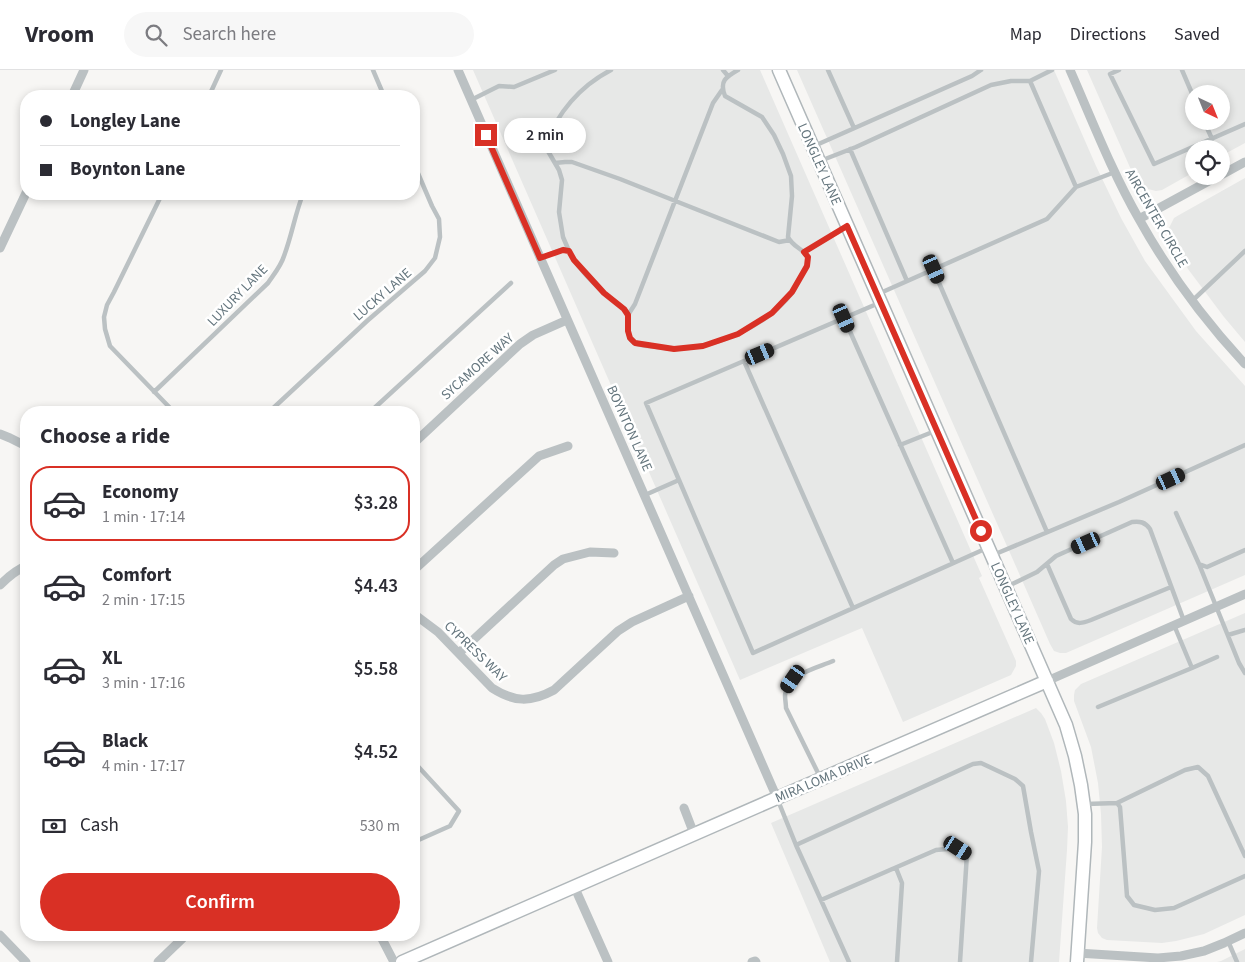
<!DOCTYPE html>
<html lang="en">
<head>
<meta charset="utf-8">
<style>
	body { margin:0; font-family:"Source Sans 3",sans-serif; background:#f7f7f7; color:#2b2b33; height:100vh; display:flex; flex-direction:column; font-size:19px; white-space:nowrap }
	* { box-sizing:border-box; margin:0 }
	p { font-size:16px; color:#7c7c81 }
	.icon { flex:none; width:28px; height:28px; fill:none; stroke:currentColor; stroke-width:2; stroke-linecap:round; stroke-linejoin:round }
	.map { position:relative; flex:1; overflow:hidden }
	.panel { position:absolute; left:20px; top:336px; width:400px; height:535px; display:flex; flex-direction:column; background:#fff; border-radius:20px; box-shadow:0 2px 8px #0003 }
	.panel>* { flex:none }
	.guide { position:absolute; left:20px; top:20px; width:400px; height:110px; border-radius:20px; box-shadow:0 2px 8px #0003; display:grid; align-content:center; height:110px; padding:0 20px; background:#fff }
	.needle { width:32px; rotate:137deg }
	.controls { position:absolute; left:1185px; top:15px; display:grid; gap:10px }
	.controls a { display:grid; place-items:center; width:45px; height:45px; border-radius:50%; background:#fff; box-shadow:0 2px 8px #0003; font-size:25px }
	.end { position:absolute; width:22px; height:22px; margin:-11px; border:6px solid #d93025; background:#fff; box-shadow:0 0 0 2px #fff }
	.from { border-radius:50% }
	.bubble { position:absolute; height:35px; border-radius:18px; background:#fff; box-shadow:0 2px 8px #0003; font-size:16px; font-weight:600; line-height:35px; text-align:center }
	.car { position:absolute; width:15px; height:30px; margin:-15px -8px; border-radius:6px; box-shadow:0 0 4px 1px #0007; background:linear-gradient(#222 24%,#8ab4d8 0 40%,#222 0 76%,#8ab4d8 0 86%,#222 0) }
	.guide b { display:flex; align-items:center; gap:18px; height:48px; font-size:19px }
	.guide b+b { border-top:1px solid #e1e1e2 }
	.guide i { width:12px; height:12px; background:#2b2b33 }
	ul { padding:0; list-style:none }
	li { display:flex; align-items:center; gap:15px; height:75px; margin:0 10px 8px; padding:0 10px; border:2px solid transparent; border-radius:20px }
	li div { flex:1 }
	li b { display:block; font-size:19px }
	li em { font-style:normal; font-weight:600 }
	li.on { border-color:#d93025 }
	li>.icon { width:45px; height:45px; stroke-width:1.5 }
	h2 { padding:0 20px; font-size:22px; line-height:60px }
	.pay { display:flex; align-items:center; gap:12px; height:55px; padding:0 20px; font-size:19px }
	.pay p { margin-inline-start:auto }
	.action { display:flex; gap:10px; margin-top:auto; padding:10px 20px }
	.action a { flex:1; height:58px; border-radius:30px; background:#d93025; color:#fff; font-size:20px; font-weight:600; line-height:58px; text-align:center }
	header { display:flex; align-items:center; gap:30px; box-sizing:border-box; height:70px; padding:0 25px; background:#fff; border-bottom:1px solid #e1e1e2 }
	header strong { font-size:24px }
	nav { display:flex; gap:28px; margin-inline-start:auto; font-size:18px }
	.search { width:350px; height:45px; background:#f7f7f7; display:flex; align-items:center; gap:12px; box-sizing:border-box; padding:0 18px; border-radius:28px; color:#7c7c81; font-size:19px }
	.map>svg:first-child { display:block }
	.built { fill:#e7e8e7; fill-rule:evenodd }
	.lines { fill:none; stroke-linecap:round; stroke-linejoin:round }
	.secondary-casing { stroke:#b0b7ba; stroke-width:15 }
	.lane { stroke:#bbc1c3; stroke-width:4.5 }
	.street { stroke:#bbc1c3; stroke-width:9 }
	.secondary { stroke:#fff; stroke-width:12 }
	.route { stroke:#d93025; stroke-width:6 }
	.labels { text-anchor:middle; stroke-width:5; stroke-linejoin:round; paint-order:stroke }
	.street-label { font-size:14px; fill:#64757d; stroke:#fff }
</style>
</head>
<body>
<header>
<strong>Vroom</strong>
<div class="search"><svg class="icon" aria-label="search" viewBox="0 0 24 24"><circle cx="10" cy="10" r="6"/><path d="M15 15l6 6"/></svg>Search here</div>
<nav><a>Map</a><a>Directions</a><a>Saved</a></nav>
</header>
<div class="map">
<svg width="1245" height="892" viewBox="0 0 1245 892">
	<rect width="100%" height="100%" fill="#f7f6f4"/>
	<path class="built" d="M473,0h287l222,506 -3,2 37,83v5l-5,9 -108,47 -41,-94 -122,52z
		M797,0h257l42,96 25,52 24,43 51,70 49,55v189l-179,78h-6l-6,-2 -4,-7 -36,-82z
		M1087,0h158v73l-24,13v-7h-27v23l-32,18 -6,1 -12,-3 -8,-7zM1194,24h27v27h-27z
		M1245,108v164l-21,-25 -36,-48 -17,-27 -3,-6v-6l6,-12 5,-3z
		M1245,543v302l-41,19 -28,7 -14,2 -55,-3 -5,-2 -4,-5 -1,-5 5,-81 -1,-33 -3,-31 -7,-36 -17,-46v-6l1,-5 6,-6z
		M1036,638l5,5 4,6 9,24 7,28 5,30 2,26 -1,23 -8,112h-229l-59,-139z
		M1245,879v13h-28l4,-1z"/>
	<g class="lines">
		<g class="secondary-casing">
			<path id="secondary" d="M779,0l287,655 9,31 6,29 4,29v28l-8,120
				M402,892l375,-164 270,-117"/>
		</g>
		<path class="lane" d="M373,0l11,26
			M723,0l5,6
			M828,0l26,58
			M1052,0l-22,11 46,106
			M1119,0l-9,4 44,90 91,-40
			M1182,0l12,28
			M209,26l12,-26
			M471,30l28,-14 15,1 41,-17
			M1204,51l8,18
			M814,76l158,-70 9,-6
			M850,79l57,132
			M820,91l36,-14 135,-62 20,-4h19
			M555,93l10,-1h7l48,17 159,63 11,-2
			M162,124l-48,98 -7,13 -3,12 1,12 5,17 64,66
			M569,181l-6,-14 -4,-25 3,-32 -3,-10 -14,-24c12,-33 35,-60 66,-76
			M804,182l42,-25
			M540,188l23,-9 6,2c7,15 24,32 36,43 7,6 16,11 21,17 7,9 -3,24 8,32 6,3 16,3 23,4 6,0 12,2 19,2 42,-2 89,-22 116,-56 3,-4 5,-9 7,-14 4,-6 9,-12 9,-20 -1,-9 -15,-11 -20,-22l4,-41 -1,-20 -8,-22 -9,-19 -12,-18 -37,-21c-6,-15 1,-19 13,-26
			M933,199l114,263
			M878,224l169,-75 29,-32 39,-15
			M1192,231l53,-50
			M628,245l7,-11 78,-201 9,-13
			M844,248l109,245
			M744,291l109,247
			M154,322l114,-109c6,-9 13,-17 16,-27 8,-21 11,-42 19,-62
			M269,342l98,-91 58,-50 10,-13 5,-21 -1,-18 -7,-13 -18,-42
			M370,342l141,-129
			M900,375l35,-14
			M679,410l74,173 234,-105
			M645,425l34,-15 -33,-77 233,-100
			M1176,443l23,51 8,3 38,-17
			M993,485l126,-53 126,-57
			M1047,494l24,55c6,6 12,4 20,1l80,-33
			M1199,494l40,99 6,10
			M1006,517l31,-15 19,-16 76,-34c8,-1 13,0 18,7l34,92
			M1174,555l18,43 25,-11
			M1228,565l17,-5
			M1098,637l94,-39
			M414,692l45,49 -9,15 -36,16
			M820,707l-34,-69c0,-4 -1,-9 -1,-13 2,-21 32,-27 48,-34
			M777,728l19,47 53,117
			M1117,733l68,-33 13,-3 10,9 37,80
			M1086,734l31,-1 3,4 7,89 7,9 21,5 19,-2 71,-32
			M796,775l177,-81 8,-1 34,16 8,7 8,46 8,39 -8,91
			M896,798l6,15 -5,79
			M821,830l115,-50 22,-2 9,6 -7,108
			M1228,871l9,21"/>
		<path class="street" d="M458,0l319,728
			M1070,0c22,50 42,102 69,149 29,52 65,101 106,145
			M72,26l12,-26
			M1221,105l24,-13
			M1139,149l79,-43
			M0,178l26,-55
			M0,364l10,4 16,8
			M414,373l106,-99 13,-9 34,-15
			M414,500l125,-114 29,-10
			M0,515c8,-8 16,-15 26,-19
			M414,544l24,18 54,56c22,14 38,15 62,2l64,-59 14,-9 57,-26
			M459,583l95,-88 9,-6 27,-7 24,1
			M1047,611l198,-87
			M684,738l10,26
			M574,816l34,76
			M0,865l26,27
			M380,865l14,27
			M1077,883l81,5 23,-2 23,-5 20,-8 21,-10
			M158,892l28,-27
			M752,892l3,-1 1,1"/>
		<use href="#secondary" class="secondary"/>
	</g>
	<g class="lines">
		<path class="route" d="M486,65l54,123 23,-8 6,1 5,9 30,33 20,16 4,6v16l2,7 5,5 39,6 29,-3 35,-12 34,-21 20,-21 15,-26 1,-9 -4,-5 43,-26 134,305"/>
	</g>
	<g class="labels">
		<g class="street-label">
			<text transform="translate(820 94) rotate(66)" y="5">LONGLEY LANE</text>
			<text transform="translate(1157 148) rotate(60)" y="5">AIRCENTER CIRCLE</text>
			<text transform="translate(382 224) rotate(-41)" y="5">LUCKY LANE</text>
			<text transform="translate(237 225) rotate(-46)" y="5">LUXURY LANE</text>
			<text transform="translate(477 296) rotate(-42)" y="5">SYCAMORE WAY</text>
			<text transform="translate(630 358) rotate(66)" y="5">BOYNTON LANE</text>
			<text transform="translate(1013 533) rotate(66)" y="5">LONGLEY LANE</text>
			<text transform="translate(476 581) rotate(44)" y="5">CYPRESS WAY</text>
			<text transform="translate(823 708) rotate(-23)" y="5">MIRA LOMA DRIVE</text>
		</g>
	</g>
</svg>
<div class="controls">
<a><svg class="needle" viewBox="-14 -14 28 28"><path d="M0-13l5 13h-10z" fill="#e53935"/><path d="M0 13l5-13h-10z" fill="#7c7c81"/></svg></a>
<a><svg class="icon" aria-label="locate" viewBox="0 0 24 24"><circle cx="12" cy="12" r="6"/><path d="M12 2v4M12 18v4M2 12h4M18 12h4"/></svg></a>
</div>
<i class="end from" style="left:981px;top:461px"></i>
<i class="end" style="left:486px;top:65px"></i>
<div class="bubble" style="left:504px;top:48px;width:82px">2 min</div>
<i class="car" style="left:934px;top:199px;rotate:156deg"></i>
<i class="car" style="left:844px;top:248px;rotate:156deg"></i>
<i class="car" style="left:760px;top:284px;rotate:67deg"></i>
<i class="car" style="left:1171px;top:409px;rotate:65deg"></i>
<i class="car" style="left:1086px;top:473px;rotate:246deg"></i>
<i class="car" style="left:793px;top:609px;rotate:215deg"></i>
<i class="car" style="left:958px;top:778px;rotate:123deg"></i>
<div class="guide">
<b><i class="from"></i>Longley Lane</b>
<b><i></i>Boynton Lane</b>
</div>
<section class="panel">
<h2>Choose a ride</h2>
<ul>
<li class="on"><svg class="icon" aria-label="car" viewBox="0 0 24 24"><path d="M5 17H2v-5l4-1 3-4h7l3 4 3 1v5h-3M9 17h6M6 11h13"/><circle cx="7" cy="17" r="2"/><circle cx="17" cy="17" r="2"/></svg><div><b>Economy</b><p>1 min · 17:14</p></div><em>$3.28</em></li>
<li><svg class="icon" aria-label="car" viewBox="0 0 24 24"><path d="M5 17H2v-5l4-1 3-4h7l3 4 3 1v5h-3M9 17h6M6 11h13"/><circle cx="7" cy="17" r="2"/><circle cx="17" cy="17" r="2"/></svg><div><b>Comfort</b><p>2 min · 17:15</p></div><em>$4.43</em></li>
<li><svg class="icon" aria-label="car" viewBox="0 0 24 24"><path d="M5 17H2v-5l4-1 3-4h7l3 4 3 1v5h-3M9 17h6M6 11h13"/><circle cx="7" cy="17" r="2"/><circle cx="17" cy="17" r="2"/></svg><div><b>XL</b><p>3 min · 17:16</p></div><em>$5.58</em></li>
<li><svg class="icon" aria-label="car" viewBox="0 0 24 24"><path d="M5 17H2v-5l4-1 3-4h7l3 4 3 1v5h-3M9 17h6M6 11h13"/><circle cx="7" cy="17" r="2"/><circle cx="17" cy="17" r="2"/></svg><div><b>Black</b><p>4 min · 17:17</p></div><em>$4.52</em></li>
</ul>
<div class="pay"><svg class="icon" aria-label="cash" viewBox="0 0 24 24"><path d="M3 7h18v10H3z"/><circle cx="12" cy="12" r="2"/></svg>Cash<p>530 m</p></div>
<div class="action"><a>Confirm</a></div>
</section>
</div>
</body>
</html>
